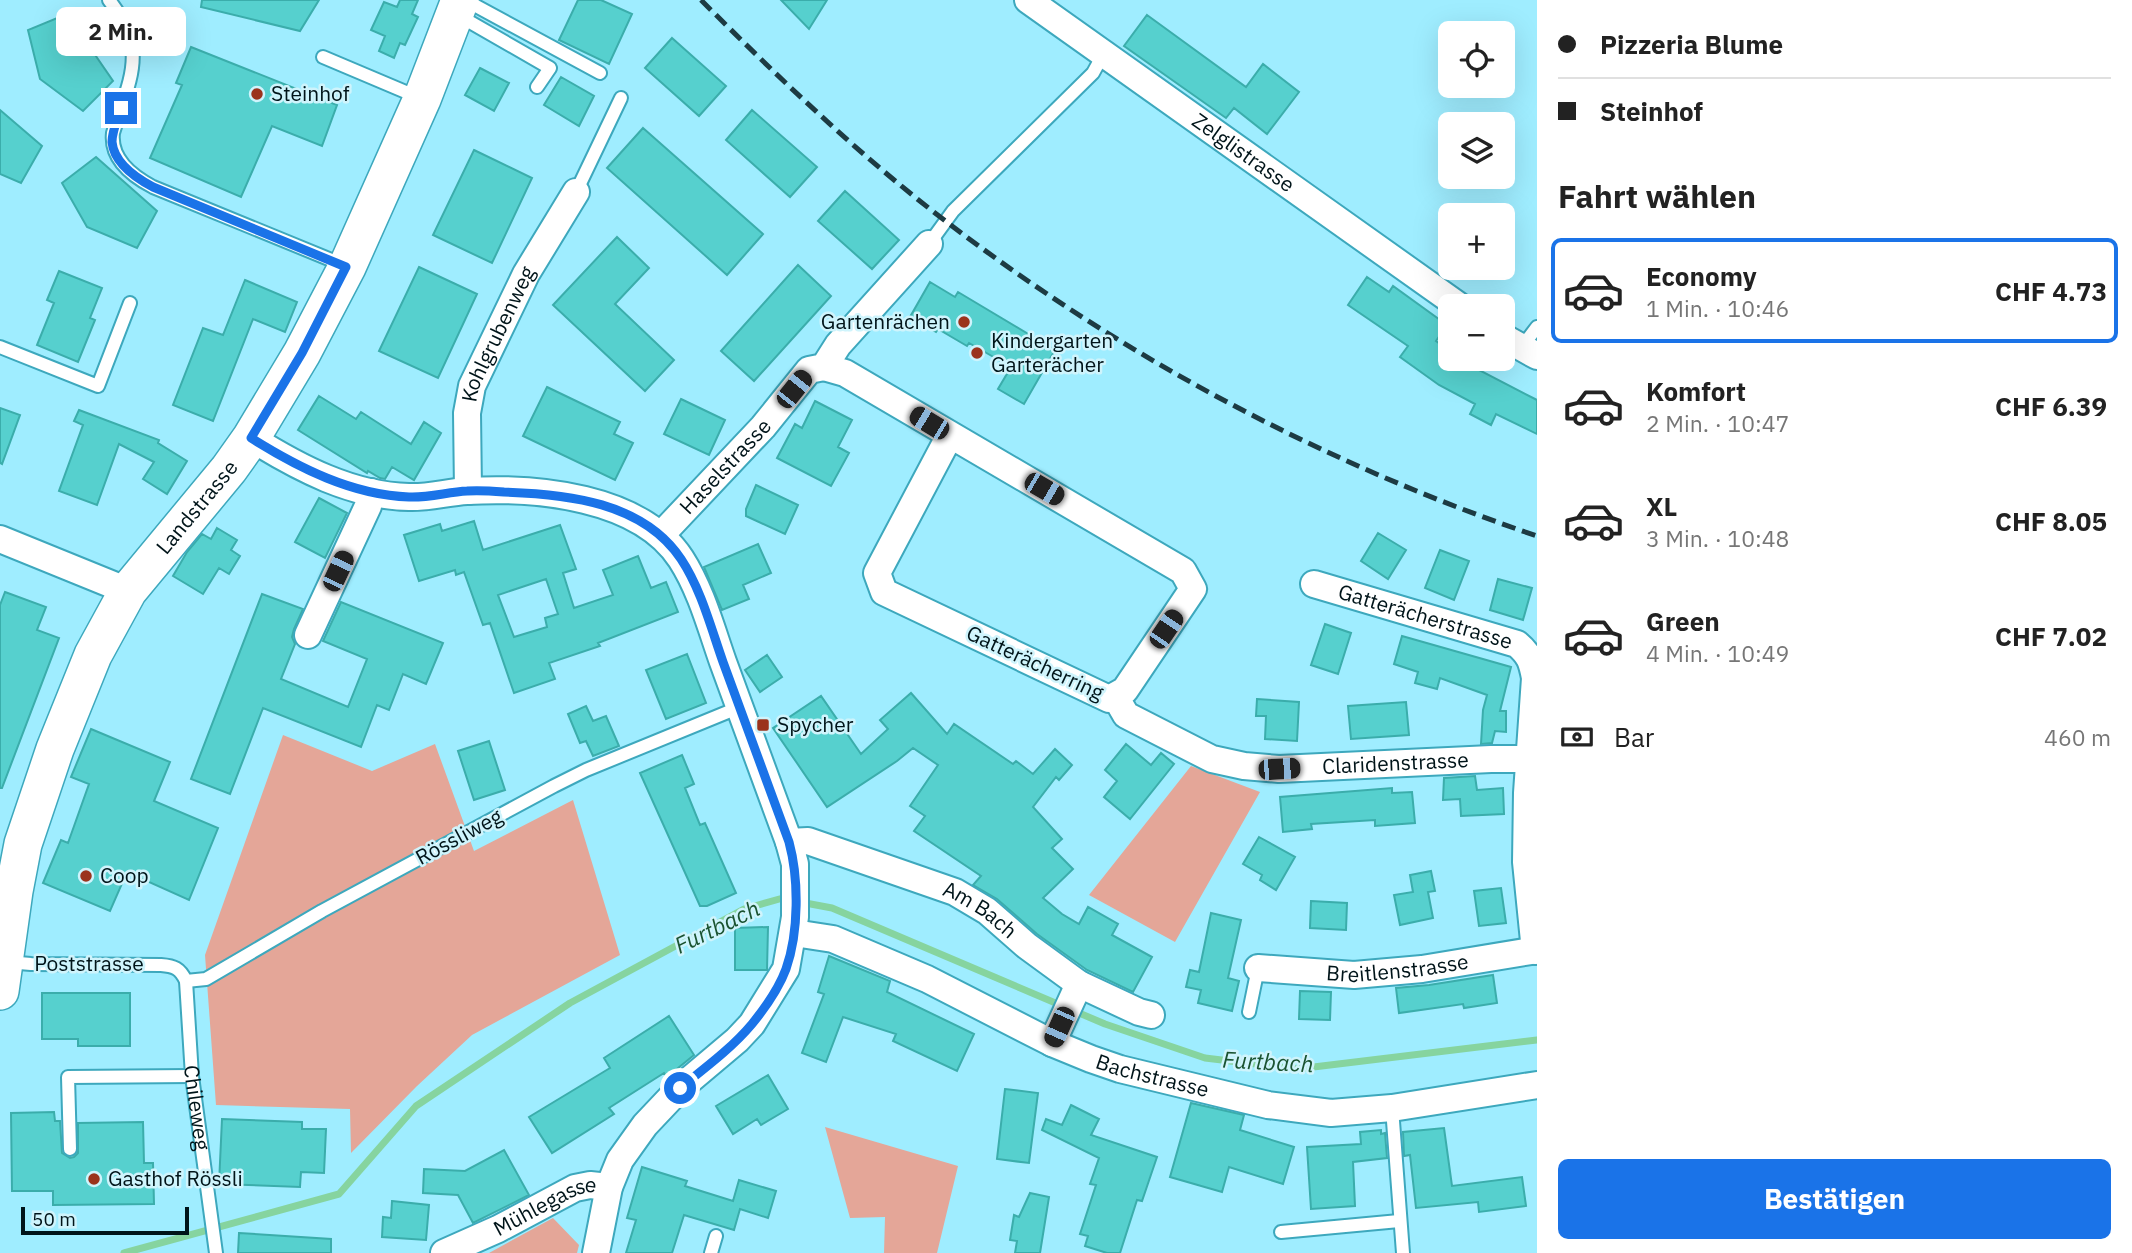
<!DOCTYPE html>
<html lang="de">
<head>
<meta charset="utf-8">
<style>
	body { margin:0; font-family:"IBM Plex Sans",sans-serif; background:#f2f2f2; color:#222; height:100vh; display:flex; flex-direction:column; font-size:26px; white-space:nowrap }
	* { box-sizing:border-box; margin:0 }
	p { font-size:23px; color:#767676 }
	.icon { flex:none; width:38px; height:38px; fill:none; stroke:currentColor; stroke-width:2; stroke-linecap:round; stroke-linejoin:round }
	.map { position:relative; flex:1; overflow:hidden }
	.drawer { display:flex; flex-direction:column; background:#fff; width:595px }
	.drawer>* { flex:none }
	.top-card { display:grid; align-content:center; height:154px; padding:0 21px; background:#fff }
	.buttons { position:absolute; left:1438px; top:21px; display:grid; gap:14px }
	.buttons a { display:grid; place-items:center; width:77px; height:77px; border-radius:10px; background:#fff; box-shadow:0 7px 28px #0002; font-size:35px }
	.scale { position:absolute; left:21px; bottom:18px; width:168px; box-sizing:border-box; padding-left:7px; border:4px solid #001419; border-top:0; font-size:19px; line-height:24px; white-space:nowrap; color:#001419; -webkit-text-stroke:5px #cff4fc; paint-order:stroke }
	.end { position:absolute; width:32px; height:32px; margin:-16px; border:9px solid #1a73e8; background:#fff; box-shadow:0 0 0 4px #fff }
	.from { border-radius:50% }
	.bubble { position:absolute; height:49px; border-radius:10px; background:#fff; box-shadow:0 7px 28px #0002; font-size:23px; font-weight:800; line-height:49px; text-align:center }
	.car { position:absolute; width:21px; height:42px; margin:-21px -10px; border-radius:9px; box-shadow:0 0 5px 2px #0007; background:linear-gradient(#222 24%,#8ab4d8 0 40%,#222 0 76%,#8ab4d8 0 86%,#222 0) }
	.top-card b { display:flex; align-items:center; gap:24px; height:66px; font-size:26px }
	.top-card b+b { border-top:2px solid #e0e0e0 }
	.top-card i { width:18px; height:18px; background:#222 }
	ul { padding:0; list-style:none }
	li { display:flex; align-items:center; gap:21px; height:105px; margin:0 14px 10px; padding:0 7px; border:4px solid transparent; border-radius:10px }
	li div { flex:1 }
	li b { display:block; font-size:26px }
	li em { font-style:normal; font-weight:800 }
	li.on { border-color:#1a73e8 }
	li>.icon { width:63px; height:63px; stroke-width:1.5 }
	h2 { padding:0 21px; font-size:32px; line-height:84px }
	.pay { display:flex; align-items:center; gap:18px; height:77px; padding:0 21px; font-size:26px }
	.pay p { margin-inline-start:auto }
	.cta { display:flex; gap:14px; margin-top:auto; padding:14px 21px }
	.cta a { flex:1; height:80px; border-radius:10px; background:#1a73e8; color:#fff; font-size:28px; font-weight:800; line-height:80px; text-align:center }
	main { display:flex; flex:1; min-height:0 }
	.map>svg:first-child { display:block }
	.green { fill:#e4a698 }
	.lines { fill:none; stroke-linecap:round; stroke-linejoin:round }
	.stream { stroke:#86d49f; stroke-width:7 }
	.building { fill:#56d0ce; stroke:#3badab; stroke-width:2; fill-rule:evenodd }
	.service-casing { stroke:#3da8bd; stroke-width:16 }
	.minor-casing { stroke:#3da8bd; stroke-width:30 }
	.secondary-casing { stroke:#3da8bd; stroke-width:40 }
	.service { stroke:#fff; stroke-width:12 }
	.minor { stroke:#fff; stroke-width:26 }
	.secondary { stroke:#fff; stroke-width:37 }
	.rail { stroke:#1d3b43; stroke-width:5; stroke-dasharray:14 7; stroke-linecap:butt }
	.route { stroke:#1a73e8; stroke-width:9 }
	.poi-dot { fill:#9b331c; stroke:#cff4fc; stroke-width:2.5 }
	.labels { text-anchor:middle; stroke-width:5; stroke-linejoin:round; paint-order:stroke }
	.poi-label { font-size:21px; fill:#001419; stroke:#cff4fc; text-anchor:start }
	.street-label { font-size:21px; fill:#001419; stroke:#cff4fc }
	.water-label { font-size:23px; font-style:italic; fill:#1a5331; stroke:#cff4fc }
</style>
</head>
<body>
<main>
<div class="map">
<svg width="1537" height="1253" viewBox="0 0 1537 1253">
	<rect width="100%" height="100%" fill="#9fedff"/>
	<path class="green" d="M283,735l89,36 63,-27 39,107 99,-51 47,155 -148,80 -55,51 -66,67 -1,-44 -134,-4 -11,-150z
		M1191,766l69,26 -85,150 -86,-47z
		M825,1127l133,39 -21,87h-53l1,-36 -35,1z
		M553,1218l26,27 -2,8h-88z"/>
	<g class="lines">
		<path class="stream" d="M800,902l32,6 273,116 100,34 92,11 240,-29
			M124,1253l215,-59 77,-88 154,-103 174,-94 39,-11 5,1"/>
	</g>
	<path class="building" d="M202,0h117l-19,31 -99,-24z
		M400,0h18l-6,14 6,3 -13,28 -5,-2 -6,15 -15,-7 6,-15 -14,-6 13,-28 13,5z
		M578,0h23l31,14 -23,50 -50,-24z
		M781,0h46l-18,29z
		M67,14l46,67 -30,30 -43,-32 -12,-49z
		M1147,15l99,72 17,-23 36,28 -32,42 -33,-26 -8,10 -102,-72z
		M672,38l54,48 -27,30 -54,-48z
		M191,47l146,58 -15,41 -50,-20 -31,71 -91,-39 32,-73 -6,-2z
		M480,68l29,15 -15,28 -29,-16z
		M561,77l33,19 -15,30 -35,-21z
		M0,110l42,36 -21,37 -21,-9z
		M752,110l65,57 -27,30 -64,-57z
		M643,128l120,106 -36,41 -120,-107z
		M474,150l58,28 -40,85 -59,-28z
		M96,157l61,54 -20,37 -50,-21 -25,-44z
		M845,191l54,49 -27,29 -54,-48z
		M617,237l32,31 -34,36 59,56 -29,31 -92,-86z
		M798,265l33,31 -77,85 -33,-30z
		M419,267l58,27 -39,84 -59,-27z
		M59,271l43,17 -12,30 5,2 -17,42 -41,-17 17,-42 -7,-3z
		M1367,277l22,15 4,-6 54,39 -11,16 15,11v7h7l79,41v34l-41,-20 -5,11 -21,-11 5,-10 -36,-19 -39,-28 8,-11 -60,-41z
		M245,280l52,22 -12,30 -32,-13 -40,102 -40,-16 30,-77 20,7z
		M930,282l25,15 3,-5 97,58 -31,54 -26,-15 13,-22 -42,-24 -2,3 -29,-17 -2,3 -26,-15z
		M547,387l73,35 -6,12 19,9 -18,37 -92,-44z
		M319,396l37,23 5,-7 50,32 13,-22 17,11 -27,47 -22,-13 -7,12 -5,-1 -12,-7 -1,2 -69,-43z
		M681,399l44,21 -16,35 -45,-21z
		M815,401l37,19 -14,27 11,6 -18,33 -54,-28 18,-34 7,4z
		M0,408l20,7 -18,49 -2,-1z
		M79,410l80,30 -1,3 29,18 -20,33 -24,-15 11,-17 -35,-18 -22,61 -38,-14 24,-66 -9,-4z
		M756,485l42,20 -13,29 -39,-18v-7z
		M319,498l28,15 -22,45 -30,-16z
		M474,521l9,29 77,-25 16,44 -13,4 11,35 39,-13 -10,-25 35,-14 13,32 15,-6 12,30 -80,31 2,3 -51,17 6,16 -41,14 -24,-70 -7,2 -19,-53 -8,3 -1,-5 -36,11 -15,-46 36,-11 2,7zM546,579l12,35 -13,4 2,9 -33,10 -16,-42z
		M217,528l20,12 -6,10 9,6 -11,18 -10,-6 -16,26 -30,-18 14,-24 15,-18 9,5z
		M1378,533l28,17 -18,29 -27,-18z
		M758,544l13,29 -28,12 6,14 -27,11 -18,-43z
		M1440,550l29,11 -15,39 -29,-12z
		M1498,579l34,9 -9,32 -33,-10z
		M5,592l41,15 -9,23 22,8 -57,150h-2v-183z
		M262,594l41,15 -9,20 -2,8 3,7 -14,35 67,28 19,-48 -44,-18 18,-39 102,41 -17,41 -23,-10 -14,36 -12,-5 -16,42 -98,-39 -33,86 -39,-15z
		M1325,624l26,9 -13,41 -27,-9z
		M1402,636l109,31 -11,44h6v21l-11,-1 -3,12 -11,1 2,-34 4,-15 -47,-17 -3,11 -22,-6 3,-11 -24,-8z
		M687,654l19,49 -40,16 -20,-49z
		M767,655l15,22 -22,15 -15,-22z
		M911,693l36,41 7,-10 59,40 3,-3 17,13 22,-25 17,16 -13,15 -3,-3 -23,30 29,32 -10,9 21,21 -30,29 19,16 17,10 9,-17 30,17 -6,11 40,22 -19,35 -46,-22 -50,-36 -40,-35 -24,-14 8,-9 -67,-45 11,-15 -15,-10 28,-41 -25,-17 -16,13 -70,46 -54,-79 48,-32 40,58 27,-25 -8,-9z
		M1257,699l42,3 -2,39 -32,-2 1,-23h-10z
		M1406,702l3,33 -58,4 -3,-33z
		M586,706l7,15 13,-5 13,30 -26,10 -7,-15 -6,2 -12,-29z
		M91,729l79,33 -16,39 64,27 -29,72 -62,-28 -17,39 -67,-28 18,-43 7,3 21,-59 -18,-7z
		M489,741l16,49 -31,10 -16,-49z
		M1126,744l25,21 10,-12 13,11 -44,55 -26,-22 13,-16 -12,-11z
		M682,755l12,29 -9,4 15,37 5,-2 31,70 -29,13h-7l-60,-133z
		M1475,776l2,14 26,-2 1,26 -43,2 -1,-17 -17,1 1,-22z
		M1392,788v5l20,-1 3,31 -40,3v-6l-64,4 1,5 -29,3 -3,-35z
		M1259,837l36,20 -19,33 -16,-10 2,-5 -19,-11z
		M1431,871l4,20 -7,1 5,26 -33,7 -6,-30 19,-3 -3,-17z
		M1501,888l5,35 -27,3 -5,-35z
		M1311,901l36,2 -1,27 -36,-2z
		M1211,913l30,7 -13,58 11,3 -7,30 -34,-8 3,-13 -15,-3 4,-17 9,2z
		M768,927l-1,43h-32v-42z
		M829,956l61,25 -3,11 87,42 -17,37 -64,-30 3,-7 -53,-17 -17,45 -24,-9 22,-59 -6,-2z
		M1493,975l4,28 -33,5 -1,-4 -64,9 -3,-25 33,-3z
		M1300,991l31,1 -1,28 -31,-1z
		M42,993h88v53h-52v-7h-36z
		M669,1016l25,39 -27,22 -3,-4 -55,35 5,6 -62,39 -23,-36 81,-49 -6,-10z
		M768,1075l20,34 -27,16 -4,-6 -24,15 -17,-28z
		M1005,1089l33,4 -9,70 -32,-4z
		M1191,1103l53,12 -4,15 54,17 -11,37 -54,-17 -7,25 -52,-15z
		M1071,1105l28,14 -8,16 66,22 -15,44 -5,-1 -17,53h-13l-22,-7 3,-10 -8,-2 16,-49 -6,-1 9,-26 -57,-28 4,-11 16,6z
		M54,1112l1,9h5l2,32 8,5 4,-1 4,-4v-30l65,-1 1,41h9l1,41 -101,1v-14h-41l-1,-78z
		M222,1119l80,3v7h24l-2,44 -23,-1 -1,15 -81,-3z
		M1444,1128l8,58 70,-9 4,29 -47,6 -1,-10 -62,6 -6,-53 -6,1 -1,-24z
		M1381,1130v4l4,-1 2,25 -34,4 2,44 -44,3 -4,-62 54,-3 -1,-12z
		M504,1150l25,45 -56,28 -15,-28 -35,-2 1,-24 41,2z
		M642,1167l45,14 -2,5 48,15 6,-21 37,11 -8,27 -28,-9 -6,21 -50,-15 -12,38h-46l10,-33 -9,-2z
		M1030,1193l19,4 -9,56h-25l2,-12 -7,-1 4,-25 5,2z
		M392,1201l37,4 -3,35 -44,-3 1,-20 8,1z
		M239,1233l92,6v14h-93z"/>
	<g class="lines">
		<g class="service-casing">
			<g id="service">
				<path d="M109,0c40,51 21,77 4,133 -3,26 19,43 40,54l193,79"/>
				<path d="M465,0l135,73"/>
				<path d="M456,14l94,54 -13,19"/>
				<path d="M323,57l97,41"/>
				<path d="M576,192l45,-94"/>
				<path d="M929,244l24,-33 140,-138 11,-20"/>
				<path d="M0,347l98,39 32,-83"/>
				<path d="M1521,348l16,-21"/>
				<path id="s1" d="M7,962l24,2 130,1c13,1 19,3 25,16l6,95 24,177"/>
				<path d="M186,981l20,-2 116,-68 232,-125 32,-16 154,-63"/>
				<path d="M1249,1012l9,-44"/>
				<path d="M1392,1108l11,145"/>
				<path d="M70,1149l-2,-72 124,-1"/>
				<path d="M1281,1232l118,-11"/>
				<path d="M711,1253l5,-17"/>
			</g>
		</g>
		<g class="minor-casing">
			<g id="minor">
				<path id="s2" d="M1028,0l431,306"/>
				<path d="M1503,337l34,19"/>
				<path d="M824,367l21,6 338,198 10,18 -68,101 -16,9 -225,-107 -7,-19 73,-138"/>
				<path d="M251,438c48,30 101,58 158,59 19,1 39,-5 58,-6 69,-4 173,5 214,68 20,31 30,69 42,103 22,60 44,120 66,180l6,22v53l-9,52 -34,55 -15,16 -57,48 -35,37 -25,35 -11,27 -13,66"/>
				<path id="s3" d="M468,491l-1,-78 5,-27 54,-112 50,-82"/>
				<path id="s4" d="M661,535l102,-108 46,-57 15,-3 14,-22 91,-101"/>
				<path d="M0,539l128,52"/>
				<path id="s5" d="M1314,584l203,60c13,11 15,18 18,34l-8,115 -1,69 9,89"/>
				<path d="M308,635l60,-129 3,-14"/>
				<path id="s6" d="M1115,696l11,19 86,44 32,7 35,3 212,-10h38"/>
				<path id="s7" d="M789,842l19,-1 147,51 32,19 40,35 52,38 60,28 12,3"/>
				<path id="s8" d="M794,933l39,6 94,40 125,64 39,16 29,10 148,36 63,8 61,-5 145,-23"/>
				<path id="s9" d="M1258,968l96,7 68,-6 115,-19"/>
				<path d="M1052,1043l27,-59"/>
				<path id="s10" d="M444,1253l54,-24 77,-41 15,-3 19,2"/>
			</g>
		</g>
		<g class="secondary-casing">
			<g id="secondary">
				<path id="s11" d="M0,991l14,-100 9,-47 32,-95 38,-94 35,-64 101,-122 22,-31 51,-85 45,-86 75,-168 38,-99"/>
			</g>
		</g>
		<use href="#service" class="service"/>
		<use href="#minor" class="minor"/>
		<use href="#secondary" class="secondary"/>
		<path class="rail" d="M701,0c81,81 163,160 255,229 176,133 372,236 581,307"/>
	</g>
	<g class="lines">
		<path class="route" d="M121,108c-3,10 -9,23 -9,34 2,21 24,36 41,45l193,80 -44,86 -51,85c48,30 101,57 158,59 19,1 39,-5 58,-6 12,-1 25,0 37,1 63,2 139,10 177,67 20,30 30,69 42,103 22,60 44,120 66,180 10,37 10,90 -3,127 -7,19 -21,39 -34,55 -20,24 -47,44 -72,64"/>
	</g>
	<g class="poi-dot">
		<circle cx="257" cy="94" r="7"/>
		<circle cx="964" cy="322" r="7"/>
		<circle cx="977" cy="353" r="7"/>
		<rect x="756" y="718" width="14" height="14" rx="3.5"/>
		<circle cx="86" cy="876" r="7"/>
		<circle cx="94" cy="1179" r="7"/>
	</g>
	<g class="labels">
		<g class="poi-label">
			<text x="271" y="101">Steinhof</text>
			<text x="950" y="329" text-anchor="end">Gartenrächen</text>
			<text x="991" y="348">Kindergarten<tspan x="991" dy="24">Garterächer</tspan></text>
			<text x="777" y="732">Spycher</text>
			<text x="100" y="883">Coop</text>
			<text x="108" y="1186">Gasthof Rössli</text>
		</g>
		<g class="street-label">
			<text dy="7" stroke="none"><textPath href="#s2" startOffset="264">Zelglistrasse</textPath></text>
			<text dy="7" stroke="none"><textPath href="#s3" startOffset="163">Kohlgrubenweg</textPath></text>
			<text dy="7" stroke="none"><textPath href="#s4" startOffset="94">Haselstrasse</textPath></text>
			<text dy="7" stroke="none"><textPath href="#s11" startOffset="532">Landstrasse</textPath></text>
			<text dy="7" stroke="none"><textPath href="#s5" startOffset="116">Gatterächerstrasse</textPath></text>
			<text transform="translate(1035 663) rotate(25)" y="7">Gatterächerring</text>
			<text dy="7" stroke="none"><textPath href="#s6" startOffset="303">Claridenstrasse</textPath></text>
			<text transform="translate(459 837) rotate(-28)" y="7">Rössliweg</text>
			<text dy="7" stroke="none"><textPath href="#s7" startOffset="205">Am Bach</textPath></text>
			<text x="89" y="971">Poststrasse</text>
			<text dy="7" stroke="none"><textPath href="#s9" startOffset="140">Breitlenstrasse</textPath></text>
			<text dy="7" stroke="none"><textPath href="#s8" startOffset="388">Bachstrasse</textPath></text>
			<text dy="7" stroke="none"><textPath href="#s1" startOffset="313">Chileweg</textPath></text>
			<text dy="7" stroke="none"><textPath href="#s10" startOffset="112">Mühlegasse</textPath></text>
		</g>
		<g class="water-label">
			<text transform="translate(717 927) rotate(-26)" y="8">Furtbach</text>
			<text transform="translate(1268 1062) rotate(3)" y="8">Furtbach</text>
		</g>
	</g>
</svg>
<div class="buttons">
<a><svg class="icon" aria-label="locate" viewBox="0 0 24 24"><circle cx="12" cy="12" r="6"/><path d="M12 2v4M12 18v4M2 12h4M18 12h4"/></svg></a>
<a><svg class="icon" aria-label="layers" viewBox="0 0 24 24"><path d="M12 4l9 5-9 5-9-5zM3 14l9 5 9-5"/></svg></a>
<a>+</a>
<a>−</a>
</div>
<div class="scale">50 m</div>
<i class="end from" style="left:680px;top:1088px"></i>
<i class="end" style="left:121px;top:108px"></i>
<div class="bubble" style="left:56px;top:7px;width:130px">2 Min.</div>
<i class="car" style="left:794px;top:389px;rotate:39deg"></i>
<i class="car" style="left:929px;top:423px;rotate:301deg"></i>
<i class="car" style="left:1044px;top:489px;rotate:120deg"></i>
<i class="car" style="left:338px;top:571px;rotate:25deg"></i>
<i class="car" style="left:1166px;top:629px;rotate:34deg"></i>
<i class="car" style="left:1279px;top:769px;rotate:87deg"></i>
<i class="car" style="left:1059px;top:1027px;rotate:204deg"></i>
</div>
<section class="drawer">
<div class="top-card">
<b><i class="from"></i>Pizzeria Blume</b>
<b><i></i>Steinhof</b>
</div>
<h2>Fahrt wählen</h2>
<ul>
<li class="on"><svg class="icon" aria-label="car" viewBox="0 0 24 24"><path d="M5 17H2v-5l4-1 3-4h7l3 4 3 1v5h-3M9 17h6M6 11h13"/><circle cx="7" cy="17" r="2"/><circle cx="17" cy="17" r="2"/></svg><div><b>Economy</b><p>1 Min. · 10:46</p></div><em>CHF 4.73</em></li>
<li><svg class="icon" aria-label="car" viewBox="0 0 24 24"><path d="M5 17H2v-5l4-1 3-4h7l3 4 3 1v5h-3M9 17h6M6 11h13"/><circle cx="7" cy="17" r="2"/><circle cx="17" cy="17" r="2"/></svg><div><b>Komfort</b><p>2 Min. · 10:47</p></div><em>CHF 6.39</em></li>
<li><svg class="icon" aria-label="car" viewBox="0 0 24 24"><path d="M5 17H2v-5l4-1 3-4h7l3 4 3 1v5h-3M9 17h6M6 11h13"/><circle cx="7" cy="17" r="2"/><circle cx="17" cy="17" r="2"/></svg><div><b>XL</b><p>3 Min. · 10:48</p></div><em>CHF 8.05</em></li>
<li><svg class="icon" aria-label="car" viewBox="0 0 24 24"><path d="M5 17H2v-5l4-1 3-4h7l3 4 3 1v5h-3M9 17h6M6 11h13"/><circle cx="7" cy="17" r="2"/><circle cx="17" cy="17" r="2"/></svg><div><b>Green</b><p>4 Min. · 10:49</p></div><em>CHF 7.02</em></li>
</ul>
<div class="pay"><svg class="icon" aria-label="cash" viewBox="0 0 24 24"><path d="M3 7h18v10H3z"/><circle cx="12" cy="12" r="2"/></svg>Bar<p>460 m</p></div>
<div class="cta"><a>Bestätigen</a></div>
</section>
</main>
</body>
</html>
